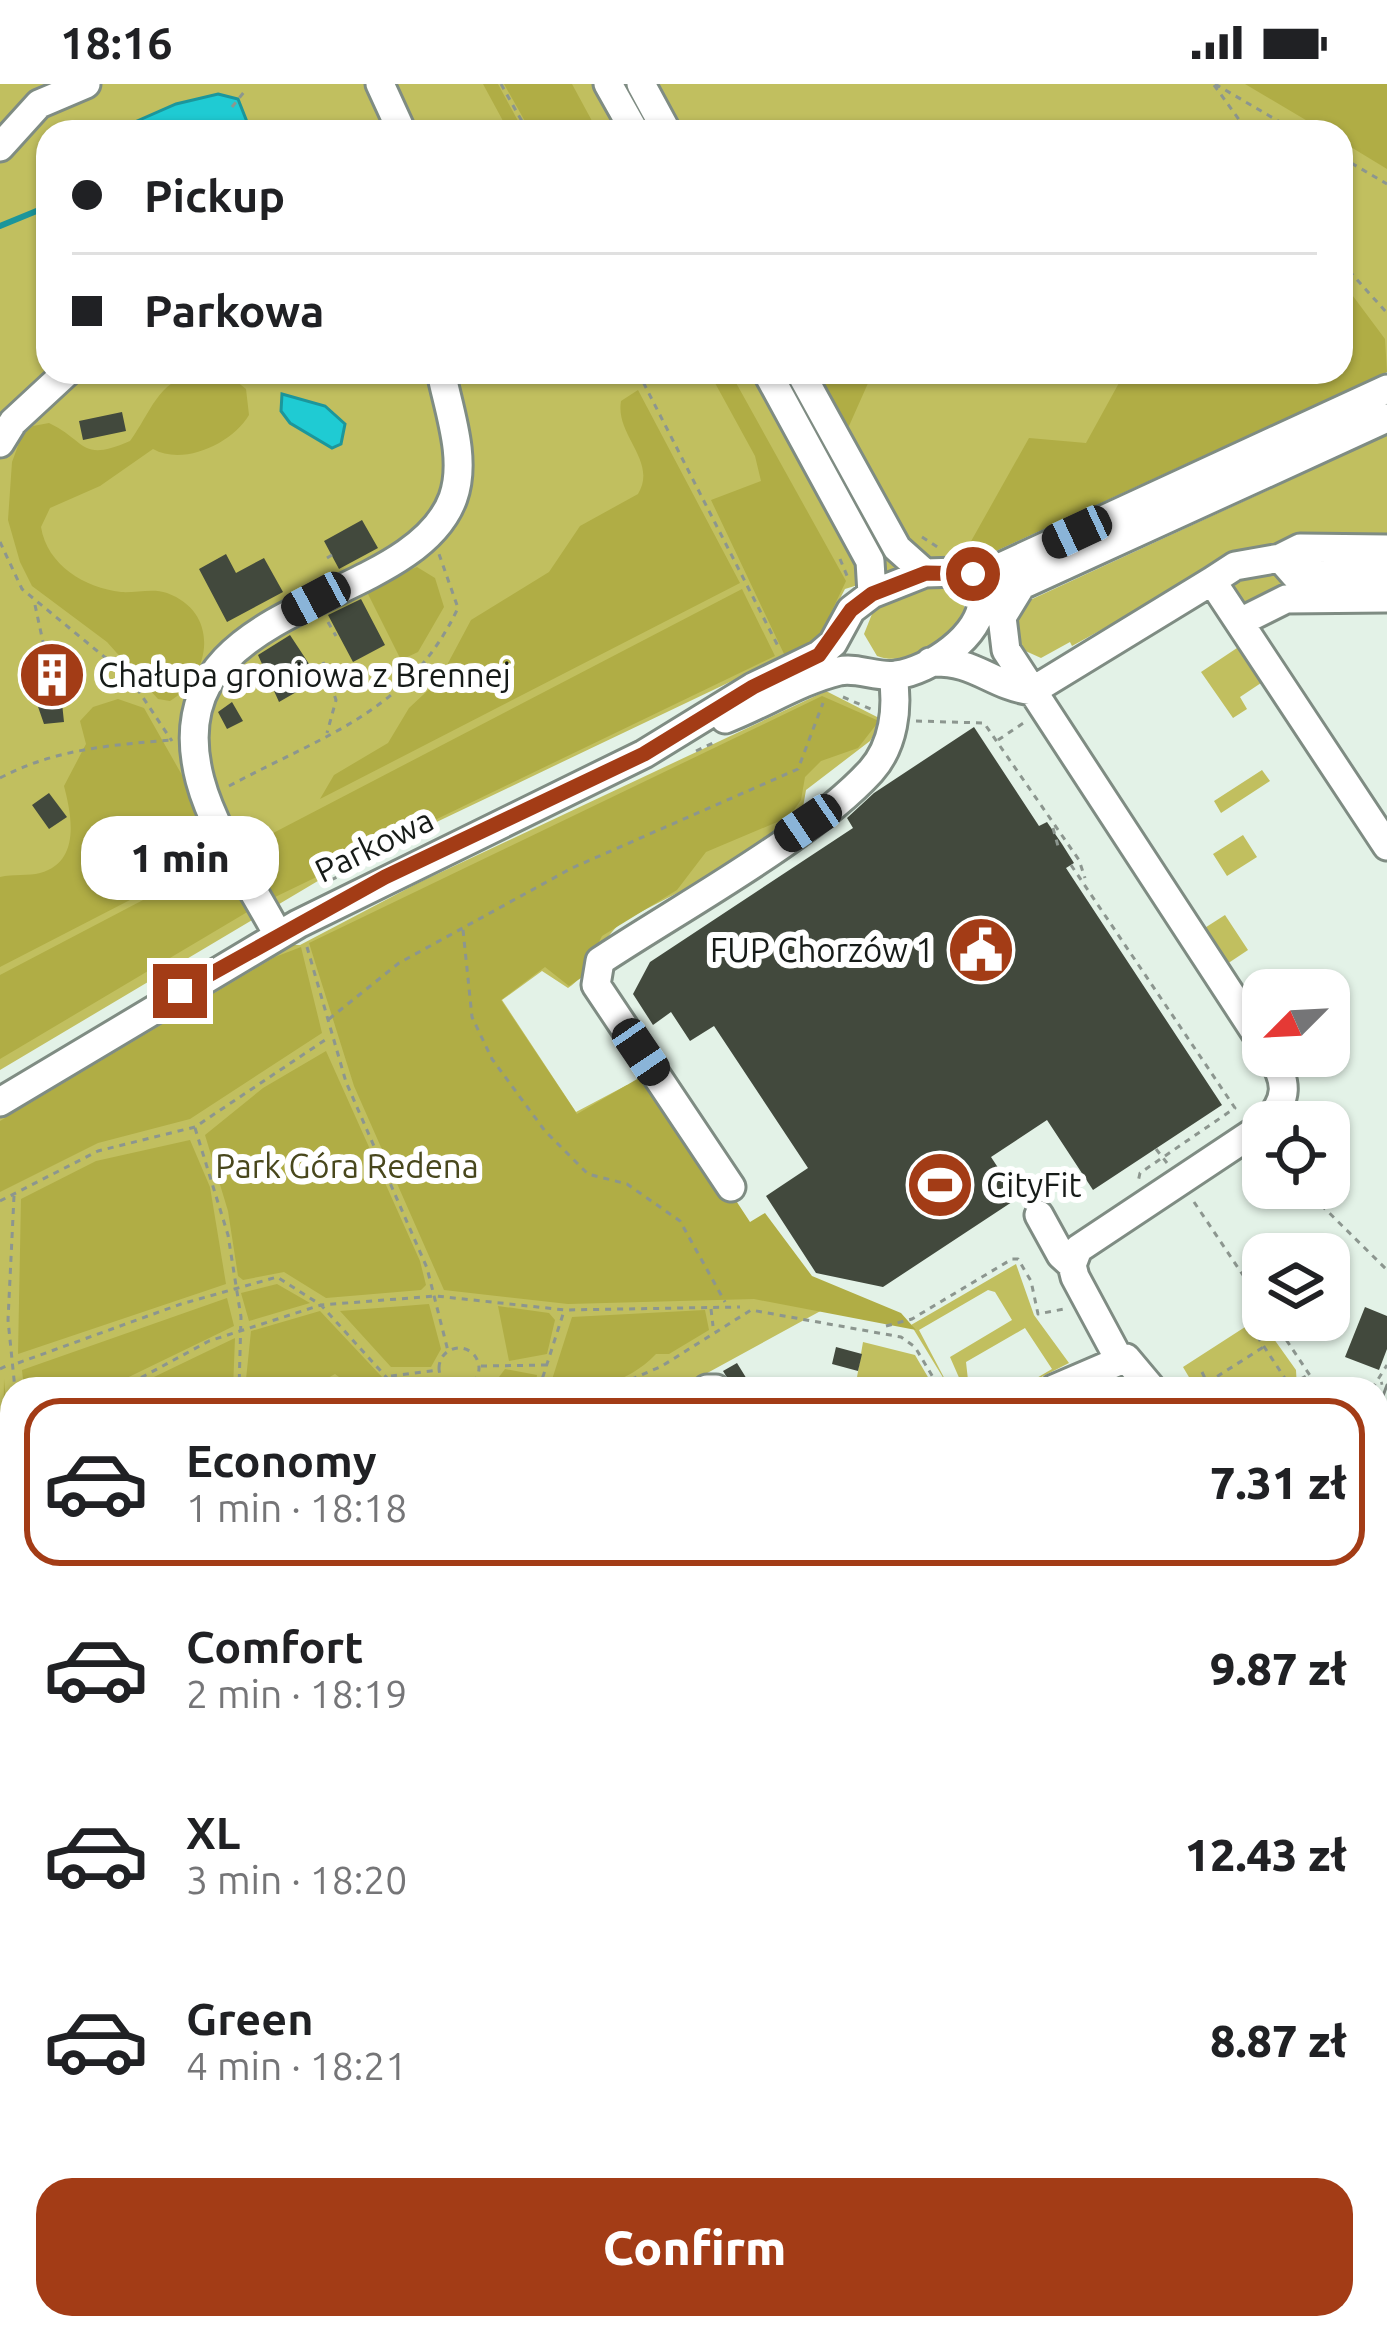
<!DOCTYPE html>
<html lang="en">
<head>
<meta charset="utf-8">
<style>
	body { margin:0; font-family:Ubuntu,sans-serif; background:#f2f2f2; color:#202124; height:100vh; display:flex; flex-direction:column; font-size:45px; white-space:nowrap }
	* { box-sizing:border-box; margin:0 }
	p { font-size:39px; color:#757577 }
	.icon { flex:none; width:66px; height:66px; fill:none; stroke:currentColor; stroke-width:2; stroke-linecap:round; stroke-linejoin:round }
	.map { position:relative; flex:1; overflow:hidden }
	.details { position:absolute; left:0px; top:1293px; width:1389px; height:963px; display:flex; flex-direction:column; background:#fff; border-radius:36px 36px 0 0; box-shadow:0 3px 9px #0004 }
	.details>* { flex:none }
	.guide { position:absolute; left:36px; top:36px; width:1317px; height:264px; border-radius:36px; box-shadow:0 3px 9px #0004; display:grid; align-content:center; height:264px; padding:0 36px; background:#fff }
	.needle { width:78px; rotate:246deg }
	.controls { position:absolute; left:1242px; top:885px; display:grid; gap:24px }
	.controls a { display:grid; place-items:center; width:108px; height:108px; border-radius:24px; background:#fff; box-shadow:0 3px 9px #0004; font-size:60px }
	.end { position:absolute; width:54px; height:54px; margin:-27px; border:15px solid #a33c16; background:#fff; box-shadow:0 0 0 6px #fff }
	.from { border-radius:50% }
	.bubble { position:absolute; height:84px; border-radius:36px; background:#fff; box-shadow:0 3px 9px #0004; font-size:39px; font-weight:800; line-height:84px; text-align:center }
	.car { position:absolute; width:36px; height:72px; margin:-36px -18px; border-radius:15px; box-shadow:0 0 9px 3px #0007; background:linear-gradient(#222 24%,#8ab4d8 0 40%,#222 0 76%,#8ab4d8 0 86%,#222 0) }
	.guide b { display:flex; align-items:center; gap:42px; height:114px; font-size:45px }
	.guide b+b { border-top:3px solid #e0e0e0 }
	.guide i { width:30px; height:30px; background:#202124 }
	ul { padding:21px 0 0; list-style:none }
	li { display:flex; align-items:center; gap:36px; height:168px; margin:0 24px 18px; padding:0 12px; border:6px solid transparent; border-radius:36px }
	li div { flex:1 }
	li b { display:block; font-size:45px }
	li em { font-style:normal; font-weight:800 }
	li.active { border-color:#a33c16 }
	li>.icon { width:108px; height:108px; stroke-width:1.5 }
	.cta { display:flex; gap:24px; margin-top:auto; padding:24px 36px }
	.cta a { flex:1; height:138px; border-radius:36px; background:#a33c16; color:#fff; font-size:48px; font-weight:800; line-height:138px; text-align:center }
	.status { display:flex; justify-content:space-between; align-items:center; height:84px; padding:0 60px; background:#fff; direction:ltr }
	.status svg { height:33px; fill:currentColor }
	.map>svg:first-child { display:block }
	.green { fill:#c1bf5f; fill-rule:evenodd }
	.forest { fill:#b0ad45 }
	.water { fill:#1fcbd3; stroke:#1c969b; stroke-width:3 }
	.lines { fill:none; stroke-linecap:round; stroke-linejoin:round }
	.stream { stroke:#1c969b; stroke-width:6 }
	.building { fill:#42493d }
	.minor-casing { stroke:#7f8c83; stroke-width:33 }
	.path { stroke:#8c968f; stroke-width:3; stroke-dasharray:6 6; stroke-linecap:butt }
	.minor { stroke:#fff; stroke-width:27 }
	.tram { stroke:#7e8881; stroke-width:3 }
	.route { stroke:#a33c16; stroke-width:15 }
	.labels { text-anchor:middle; stroke-width:12; stroke-linejoin:round; paint-order:stroke }
	.poi-label { font-size:33px; fill:#161b18; stroke:#fff; text-anchor:start }
	.street-label { font-size:33px; fill:#161b18; stroke:#fff }
	.park-label { font-size:33px; fill:#48471c; stroke:#fff }
</style>
</head>
<body>
<div class="status"><b>18:16</b><svg viewBox="0 0 49 12"><path d="M0 12V9h3v3zM5 12V6h3v6zM10 12V3h3v9zM15 12V0h3v12zM26 1h20v11H26zM47 4h2v5h-2z"/></svg></div>
<div class="map">
<svg width="1387" height="2255" viewBox="0 0 1387 2255">
	<rect width="100%" height="100%" fill="#e3f2e7"/>
	<path class="green" d="M0,0h1387v288l-389,178 -14,5 -20,-3 -119,37 -27,51 -480,229 -338,201zM48,48h1293v240h-1293z
		M1387,351v105l-161,21 -154,85 -2,-4 -29,16 -20,-9 -5,-33 12,-15z
		M1249,486l138,12 -141,22 -14,-17z
		M932,501l30,10 3,17c-13,28 -57,56 -88,44l-13,-22 10,-25z
		M1243,560l24,35 -27,18 7,12 -14,9 -32,-46z
		M826,607l57,29 -13,21 -64,49 -5,29 -44,33 -134,69c-25,21 -33,53 -55,67l-26,-17 -40,29 74,112 51,-27 67,127 143,90 -159,87h-666v609l-12,7v-890l287,-170h13l118,-62z
		M1262,686l8,11 -49,32 -7,-12z
		M1243,751l14,22 -30,19 -14,-22z
		M1225,831l23,35 -24,16 -24,-35z
		M1016,1180l18,51 35,48 -51,26 34,-20 -27,-41 -59,34 3,27h-5l-14,-32 62,-37 -17,-28 -7,-2 -69,40 31,59 -39,-64z
		M1259,1234l37,52 1,19h-101l-13,-22z
		M863,1258l52,13 20,34h-80z
		M1387,1750v40l-5,5 5,6v53l-10,12v-106z"/>
	<path class="forest" d="M483,0h15l26,48h-15z
		M504,0h68l26,48h-67z
		M1245,0h142v85l-46,-28v-9h-15z
		M1341,196l44,59 2,33 -389,178 -14,5 -19,-3 64,-114 57,5 39,-71h216z
		M196,288l30,1 20,16 3,26c-17,29 -66,51 -96,34l-53,37 -50,22 -9,19c6,38 44,61 80,65 15,1 32,-4 46,1 54,20 44,83 3,108l-12,-2 -51,-57 -75,-56 -12,-24 -12,-42 4,-58 10,-27 11,-9 16,-3c38,18 31,40 81,18 22,-30 26,-58 66,-69z
		M709,288h21l116,209 -28,59 -33,16 -74,-156 50,-19 -6,-25z
		M810,288h63l-28,63z
		M638,306l102,193 -420,216 14,-24 54,-32 21,-35 30,-28 32,-60 78,-48 31,-46 58,-32c20,-33 -23,-58 -17,-93z
		M417,483l18,11 9,29 -26,45 -17,8 -36,-72z
		M742,505l33,67 -502,242 -23,-53z
		M822,612l57,25 -21,27 -37,13 -16,16 -4,23 -12,17 -83,35 -29,38 -75,46 -21,42 -12,8 -24,-19 -44,33 76,114 74,-43 99,151 15,-9 47,63 89,37 15,17 -162,-31 -186,5 -124,-14 -90,-204 -45,-143z
		M118,615l26,9 81,143 -225,116v-90c13,-3 29,-1 40,-4 42,-11 31,-60 24,-87l22,-42 -6,-23 13,-14z
		M227,772l27,52 -254,151v-84z
		M301,863l21,86 -132,86 -92,24 -98,49v-71l275,-164z
		M326,967l94,210 6,24 -5,5 -95,8 -42,-26 -41,8 -5,-4 -10,-65 -23,-76 58,-47z
		M190,1056l20,47 16,97 -208,70 3,-155 75,-38z
		M277,1200l33,19 -61,18 -8,-28z
		M227,1214l7,28 -130,63h-80l-2,-19z
		M429,1220l12,45 -10,18h-40l-51,-56z
		M498,1222l51,7 6,7 -8,34 -38,7z
		M705,1226l4,20 -40,24h-13c-31,32 -65,35 -107,35l23,-72z
		M320,1227l62,66 -27,12 -20,-15 -27,15h-63l6,-58z
		M235,1254l-2,51h-104z
		M505,1285l32,6 -2,14h-45z
		M4,1295l8,86v207l-12,-35z
		M1387,1527v83l-10,23v-90z"/>
	<path class="water" d="M218,10l20,5 13,33h-40l-11,-8 -16,8h-72l64,-28z
		M282,310l43,12 20,18 -4,20 -9,4 -42,-25 -9,-12z"/>
	<g class="lines">
		<path class="stream" d="M0,142l39,-16 9,-12"/>
	</g>
	<path class="building" d="M122,328l4,19 -43,9 -4,-19z
		M362,436l16,28 -39,21 -15,-28z
		M226,470l10,19 28,-15 19,34 -56,30 -28,-53z
		M361,515l24,46 -32,17 -25,-47z
		M290,551l29,44 -40,23 -21,-47z
		M67,572l9,20 -16,8 4,38 -20,2 -17,-49z
		M232,618l11,19 -16,8 -9,-17z
		M974,643l65,99 8,-4 15,22 12,19 -8,5 156,237 -129,85 -46,-70 -56,37 27,41 -135,89 -67,-14 -50,-77 42,-28 -94,-142 -24,15 -19,-29 -18,13 -20,-31 17,-32 203,-134 -6,-10 27,-25z
		M49,709l18,24 -18,12 -17,-24z
		M1365,1223l22,9v33l-8,21 -34,-13z
		M836,1263l26,7 -4,17 -26,-7z
		M737,1279l16,26h-19l-11,-18z"/>
	<g class="lines">
		<g class="minor-casing">
			<path id="minor" d="M380,0l22,48
				M608,0l27,48
				M641,0l26,48
				M0,63l39,-43 47,-20
				M767,288l103,189 2,33
				M800,288l97,176 28,25
				M0,359l13,-21 54,-50
				M1280,474l20,-10 87,1
				M1212,497l23,-15 45,-8 15,17 92,1
				M1021,502l-19,31 4,33 257,394
				M982,529l16,-17 389,-178
				M1240,538l46,-23 101,-1
				M930,578c46,-2 60,23 102,29l180,-110 175,265
				M725,635c37,-14 76,-39 114,-48 19,-4 38,7 57,4 33,-4 87,-40 86,-76
				M278,851c-25,-48 -64,-102 -78,-155 -48,-184 212,-169 253,-282 14,-39 -4,-87 -12,-126
				M0,1018l298,-178 346,-170 109,-67 66,-32 14,-12 18,-33 21,-16 53,-21 67,-2 395,-182
				M1267,1038c21,-23 21,-40 4,-66
				M731,1103l-135,-202 4,-24c78,-52 211,-124 271,-190 23,-26 27,-63 22,-95
				M1039,1131l22,40 11,10
				M1119,1275l-44,-82 -3,-12 6,-16 185,-123
				M707,1305h9
				M1054,1305l72,-31 26,31
				M1377,1453l10,-24
				M1377,1669l10,-26
				M1377,1927l10,21
				M0,1931l12,-7
				M0,2075l12,13
				M148,2244l8,11
				M1172,2244l1,11
				M23,2255l21,-11
				M191,2255l18,-11
				M1006,2255l3,-11"/>
		</g>
		<path class="path" d="M501,0l27,48
			M1215,0l82,48
			M1214,1l34,47
			M232,23l12,-15
			M1341,73l46,27
			M1341,178l46,51
			M638,288l141,276
			M739,288l5,10
			M922,453l17,11
			M0,458l22,47 108,89 42,63
			M327,474l5,-3
			M840,475l8,19
			M35,521l13,60
			M328,538l8,14
			M323,578l13,38 -9,33
			M56,602v20
			M843,613l30,13
			M916,637l68,2 95,137 6,18
			M998,656l27,-18
			M696,667l19,-9
			M0,694c55,-29 111,-33 172,-38
			M229,702c95,-51 180,-74 229,-178l-19,-54
			M1053,744l5,18
			M1071,781l164,243 -95,65 -2,9
			M331,796l67,-33
			M463,846l9,87 20,42 53,72 43,43 39,10 53,37 45,81
			M307,863l39,135 81,186 21,83
			M329,935l70,-56 173,-95 226,-99 25,-66
			M195,1044l33,107 13,82 -2,72
			M1156,1065l11,14
			M1304,1104l83,82
			M14,1112l-6,124 7,69
			M0,1117l98,-50 97,-24 133,-89
			M1194,1118l69,103
			M711,1225l2,17
			M1273,1236l46,69
			M886,1242l26,-7 100,-60h6l13,22 7,33 26,-5
			M1257,1252l35,53
			M439 1284a20 20 0 1 1 40 0a20 20 0 1 1-40 0Z
			M18,1279l163,-59 96,-27 44,28 76,84
			M481,1282l68,-1
			M0,1285l10,-5
			M1202,1288l8,17
			M391,1292l48,-6
			M1207,1299l58,-37
			M1290,1301l18,-10
			M120,1305l89,-48 112,-36 115,-9 129,14 175,-3
			M539,1305l25,-78
			M609,1305l53,-23 89,-56 150,27 14,10 25,42
			M1357,1305l26,-6
			M1372,1305l15,-24
			M0,1653l12,-8
			M1377,1756l10,-10
			M1378,1872l9,-11"/>
		<use href="#minor" class="minor"/>
		<path class="tram" d="M1377,1328l10,-27
			M1038,2255l2,-11"/>
	</g>
	<g class="lines">
		<path class="route" d="M180,907l205,-114 259,-123 109,-67 66,-32 32,-45 21,-16 54,-21 47,1"/>
	</g>
	<defs>
		<g id="building-disc" transform="scale(3.45)"><circle r="9.5" fill="#a33c16" stroke="#fff"/><path d="M-4-6H4V6H1V3H-1V6H-4ZM-2.5-4.3h1.7v1.8h-1.7ZM.8-4.3h1.7v1.8H.8ZM-2.5-1h1.7V.8h-1.7ZM.8-1h1.7V.8H.8Z" fill="#fff"/></g>
		<g id="civic-disc" transform="scale(3.45)"><circle r="9.5" fill="#a33c16" stroke="#fff"/><path d="M-.6-6.5H3V-4.5H.6V-3L4-1V1h2V6H-6V1h2V-1L-.6-3ZM-1.2 2.5V6h2.4V2.5Z" fill="#fff"/></g>
		<g id="stadium-disc" transform="scale(3.45)"><circle r="9.5" fill="#a33c16" stroke="#fff"/><path d="M0-5a6.5 5 0 1 0 0 10a6.5 5 0 1 0 0-10ZM-3.5-1.8h7v3.6h-7Z" fill="#fff"/></g>
	</defs>
	<g fill-rule="evenodd">
		<use href="#building-disc" x="52" y="591"/>
		<use href="#civic-disc" x="981" y="866"/>
		<use href="#stadium-disc" x="940" y="1101"/>
	</g>
	<g class="labels">
		<g class="poi-label">
			<text x="98" y="603">Chałupa groniowa z Brennej</text>
			<text x="934" y="878" text-anchor="end">FUP Chorzów 1</text>
			<text x="986" y="1113">CityFit</text>
		</g>
		<g class="street-label">
			<text transform="translate(374 761) rotate(-26)" y="12">Parkowa</text>
		</g>
		<g class="park-label">
			<text x="347" y="1094">Park Góra Redena</text>
		</g>
	</g>
</svg>
<div class="controls">
<a><svg class="needle" viewBox="-14 -14 28 28"><path d="M0-13l5 13h-10z" fill="#e53935"/><path d="M0 13l5-13h-10z" fill="#757577"/></svg></a>
<a><svg class="icon" aria-label="locate" viewBox="0 0 24 24"><circle cx="12" cy="12" r="6"/><path d="M12 2v4M12 18v4M2 12h4M18 12h4"/></svg></a>
<a><svg class="icon" aria-label="layers" viewBox="0 0 24 24"><path d="M12 4l9 5-9 5-9-5zM3 14l9 5 9-5"/></svg></a>
</div>
<i class="end from" style="left:973px;top:490px"></i>
<i class="end" style="left:180px;top:907px"></i>
<div class="bubble" style="left:81px;top:732px;width:198px">1 min</div>
<i class="car" style="left:1077px;top:448px;rotate:245deg"></i>
<i class="car" style="left:316px;top:515px;rotate:242deg"></i>
<i class="car" style="left:808px;top:739px;rotate:236deg"></i>
<i class="car" style="left:641px;top:968px;rotate:146deg"></i>
<div class="guide">
<b><i class="from"></i>Pickup</b>
<b><i></i>Parkowa</b>
</div>
<section class="details">
<ul>
<li class="active"><svg class="icon" aria-label="car" viewBox="0 0 24 24"><path d="M5 17H2v-5l4-1 3-4h7l3 4 3 1v5h-3M9 17h6M6 11h13"/><circle cx="7" cy="17" r="2"/><circle cx="17" cy="17" r="2"/></svg><div><b>Economy</b><p>1 min · 18:18</p></div><em>7.31 zł</em></li>
<li><svg class="icon" aria-label="car" viewBox="0 0 24 24"><path d="M5 17H2v-5l4-1 3-4h7l3 4 3 1v5h-3M9 17h6M6 11h13"/><circle cx="7" cy="17" r="2"/><circle cx="17" cy="17" r="2"/></svg><div><b>Comfort</b><p>2 min · 18:19</p></div><em>9.87 zł</em></li>
<li><svg class="icon" aria-label="car" viewBox="0 0 24 24"><path d="M5 17H2v-5l4-1 3-4h7l3 4 3 1v5h-3M9 17h6M6 11h13"/><circle cx="7" cy="17" r="2"/><circle cx="17" cy="17" r="2"/></svg><div><b>XL</b><p>3 min · 18:20</p></div><em>12.43 zł</em></li>
<li><svg class="icon" aria-label="car" viewBox="0 0 24 24"><path d="M5 17H2v-5l4-1 3-4h7l3 4 3 1v5h-3M9 17h6M6 11h13"/><circle cx="7" cy="17" r="2"/><circle cx="17" cy="17" r="2"/></svg><div><b>Green</b><p>4 min · 18:21</p></div><em>8.87 zł</em></li>
</ul>
<div class="cta"><a>Confirm</a></div>
</section>
</div>
</body>
</html>
